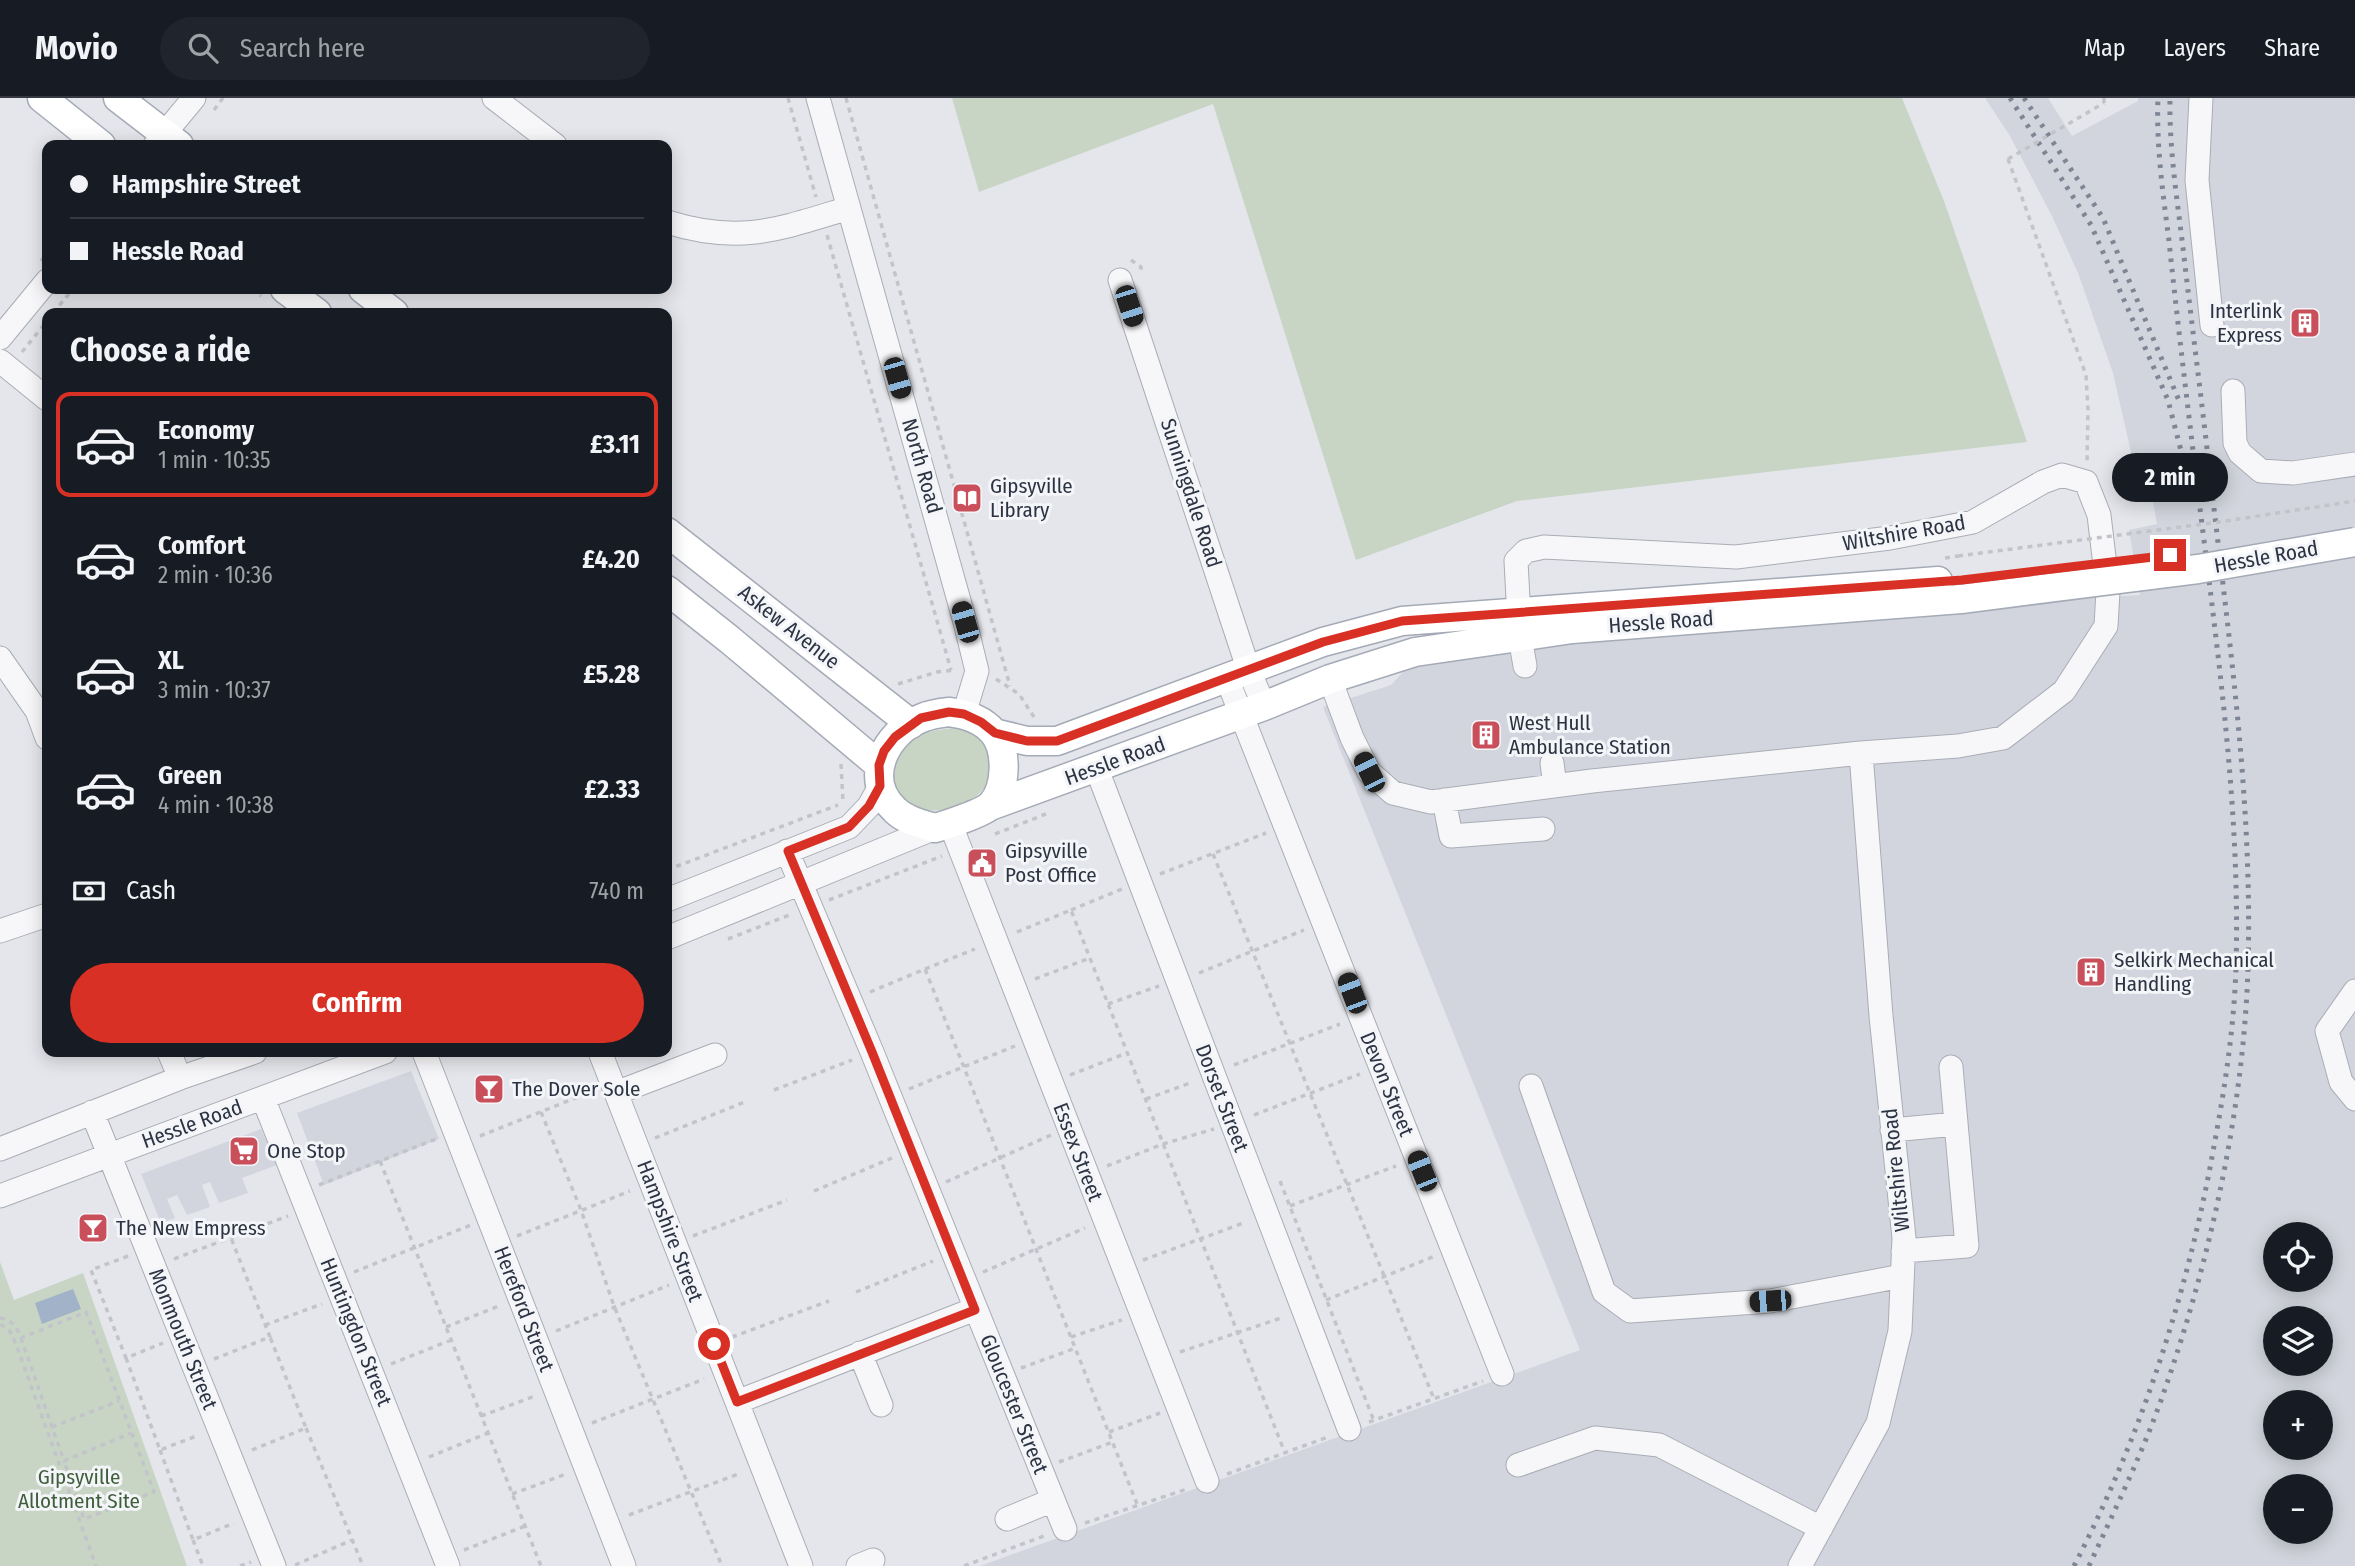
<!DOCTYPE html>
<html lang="en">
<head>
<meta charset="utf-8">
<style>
	body { margin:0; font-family:"Fira Sans Condensed",sans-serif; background:#20242c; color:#f1f3f6; height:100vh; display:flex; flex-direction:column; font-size:26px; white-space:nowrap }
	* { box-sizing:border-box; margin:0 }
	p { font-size:23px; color:#9ea1a6 }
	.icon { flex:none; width:38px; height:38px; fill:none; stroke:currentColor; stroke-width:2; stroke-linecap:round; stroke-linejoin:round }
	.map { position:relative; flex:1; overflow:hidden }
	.details { position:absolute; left:42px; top:210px; width:630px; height:749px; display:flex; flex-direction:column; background:#171b24; border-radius:14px; box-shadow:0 4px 18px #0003 }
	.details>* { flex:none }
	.guide { position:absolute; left:42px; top:42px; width:630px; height:154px; border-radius:14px; box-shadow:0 4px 18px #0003; display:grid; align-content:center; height:154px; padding:0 28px; background:#171b24 }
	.buttons { position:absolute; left:2263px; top:1124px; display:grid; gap:14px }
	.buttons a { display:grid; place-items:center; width:70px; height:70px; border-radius:50%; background:#171b24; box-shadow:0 4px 18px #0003; font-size:35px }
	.end { position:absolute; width:32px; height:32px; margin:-16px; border:9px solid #d93025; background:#fff; box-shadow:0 0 0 4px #fff }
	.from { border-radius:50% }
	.bubble { position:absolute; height:49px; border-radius:24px; background:#171b24; box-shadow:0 4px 18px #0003; font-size:23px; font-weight:700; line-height:49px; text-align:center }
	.car { position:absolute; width:21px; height:42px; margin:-21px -10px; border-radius:9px; box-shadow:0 0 5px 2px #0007; background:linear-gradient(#222 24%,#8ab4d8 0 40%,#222 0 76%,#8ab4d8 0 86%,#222 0) }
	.guide b { display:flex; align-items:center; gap:24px; height:66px; font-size:26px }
	.guide b+b { border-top:2px solid #363941 }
	.guide i { width:18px; height:18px; background:#f1f3f6 }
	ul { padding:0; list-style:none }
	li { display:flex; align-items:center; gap:21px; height:105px; margin:0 14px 10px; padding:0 14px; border:4px solid transparent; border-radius:14px }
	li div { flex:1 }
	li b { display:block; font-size:26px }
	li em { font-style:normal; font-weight:700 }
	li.active { border-color:#d93025 }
	li>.icon { width:63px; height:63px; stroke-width:1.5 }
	h2 { padding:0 28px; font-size:32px; line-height:84px }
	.pay { display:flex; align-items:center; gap:18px; height:77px; padding:0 28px; font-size:26px }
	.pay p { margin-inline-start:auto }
	.cta { display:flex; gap:14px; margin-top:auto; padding:14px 28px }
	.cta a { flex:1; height:80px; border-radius:42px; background:#d93025; color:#fff; font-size:28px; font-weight:700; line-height:80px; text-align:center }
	header { display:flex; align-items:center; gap:42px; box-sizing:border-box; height:98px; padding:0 35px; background:#171b24; border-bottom:2px solid #363941 }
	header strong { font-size:33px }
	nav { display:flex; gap:38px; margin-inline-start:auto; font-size:24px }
	.search { width:490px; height:63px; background:#20242c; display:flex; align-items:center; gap:18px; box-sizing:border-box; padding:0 24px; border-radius:38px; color:#9ea1a6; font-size:26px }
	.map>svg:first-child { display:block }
	.built { fill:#d2d5dd; fill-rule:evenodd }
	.green { fill:#c8d5c5 }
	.water { fill:#a1b2c9 }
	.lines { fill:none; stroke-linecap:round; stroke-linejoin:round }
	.minor-casing { stroke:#a9adb5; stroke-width:25 }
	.major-casing { stroke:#a4aab6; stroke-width:31 }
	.path { stroke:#c2c4ca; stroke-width:3.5; stroke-dasharray:5 5; stroke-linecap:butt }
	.minor { stroke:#f7f7f9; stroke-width:23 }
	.major { stroke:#fff; stroke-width:28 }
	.rail { stroke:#7e8594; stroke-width:5; stroke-dasharray:3.5 7; stroke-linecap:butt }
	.major-bridge-casing { stroke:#a4aab6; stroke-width:31; stroke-linecap:butt }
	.path-bridge { stroke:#c2c4ca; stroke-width:3.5; stroke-dasharray:5 5; stroke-linecap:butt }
	.major-bridge { stroke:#fff; stroke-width:28 }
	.route { stroke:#d93025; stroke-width:9 }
	.labels { text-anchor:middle; stroke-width:6; stroke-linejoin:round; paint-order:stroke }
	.poi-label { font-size:21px; fill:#2c3343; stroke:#f4f5f8; text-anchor:start }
	.street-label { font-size:21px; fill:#2c3343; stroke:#f4f5f8 }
	.park-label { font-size:21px; fill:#3f5e3a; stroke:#f4f5f8 }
</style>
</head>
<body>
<header>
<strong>Movio</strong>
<div class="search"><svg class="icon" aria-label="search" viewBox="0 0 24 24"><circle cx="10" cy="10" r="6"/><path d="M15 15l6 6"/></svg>Search here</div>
<nav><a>Map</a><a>Layers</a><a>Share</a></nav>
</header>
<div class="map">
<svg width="2355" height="1468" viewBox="0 0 2355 1468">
	<rect width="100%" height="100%" fill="#e4e6eb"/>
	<path class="built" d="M1985,0h63l24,38 66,-35v-3h217v1468h-1375l600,-216 -257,-643 68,-22 27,-29 525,-50 197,-11 -11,-65 28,-6 -9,-51 -12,1 -23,-101 -35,-100 -26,-57 -42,-80zM2275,1136h45v45h-45zM2275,1220h45v45h-45zM2275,1304h45v45h-45zM2275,1388h45v45h-45z
		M411,973l28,68 -115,46 -27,-72z
		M261,1031l16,36 -35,13 6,15 -29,10 -9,-21 -8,3 8,22 -23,8 -10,-20 -10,4 8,19 -14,5 -20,-49z"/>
	<path class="green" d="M952,0h950l42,103 83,241 -510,59 -161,59 -143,-456 -234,88z
		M960,629c15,4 25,10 29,27 2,6 4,14 2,21 -8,30 -57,44 -82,30 -28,-17 -19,-58 9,-69 13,-6 28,-7 42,-9z
		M0,1164l14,38 69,-27 104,293h-187z"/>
	<path class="water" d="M73,1191l8,20 -39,15 -7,-21z"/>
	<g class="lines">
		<g class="minor-casing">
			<path id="minor" d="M494,0l61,47
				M818,0l147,524 12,49 -13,43
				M2201,0l-4,82 15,145
				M155,47l39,-47
				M667,124c74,23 112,7 182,-14
				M1120,182l128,388 16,38
				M0,240l47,-57
				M0,263l47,38
				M2233,293l2,52 5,10 21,18 32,2 62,-9
				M0,560l37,53 10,27
				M1226,578l276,698
				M1330,581l22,59 17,34 24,21 38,9 161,-21 269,-28 97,-7 45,-8 61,-47 42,-65 2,-35 -9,-76 -13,-33 -24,-7 -19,7 -70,40 -83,16 -154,19 -192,-10 -18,4 -10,10 4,76 5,29
				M1552,665l3,23
				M1096,669l253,662
				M1444,702l7,36 92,-7
				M950,725l257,658
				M787,753l85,201 193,477
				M667,802l182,-73 20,-21 11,-20
				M0,833l47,-16
				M667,840l268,-110
				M2355,893l-28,40 14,51 14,17
				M169,954l11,26
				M424,954l200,514
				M600,954l201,514
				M1531,988l73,206 26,19 140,-10 132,-25
				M616,995l99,-38
				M263,1000l185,468
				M92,1014l182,454
				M1892,1032l64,-6
				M0,1051l180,-71 75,-26
				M0,1098l385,-144
				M1903,1153l64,-5 -16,-179
				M860,1255l21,52
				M737,1304l238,-93
				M1518,1367l77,-27 64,7 162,83
				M1007,1421l46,-19
				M858,1468l15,-6
				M1800,1468l78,-143 22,-92 4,-93 -23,-222 -20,-263"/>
		</g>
		<g class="major-casing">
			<path id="major" d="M42,0l59,47
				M118,0l61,47
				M285,191l32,24
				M363,191l31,24
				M667,434l244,192
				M667,492l63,50 149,125
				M949,614c16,2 33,7 44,20 15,18 14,56 -2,73 -8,8 -45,20 -56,23 -14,-4 -30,-8 -40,-18 -33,-30 -10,-78 27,-92 9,-4 18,-5 27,-6z
				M994,635l33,8h30l266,-99 79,-21 536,-40
				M990,708l274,-100 66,-27 85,-27 157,-23 389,-30"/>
		</g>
		<path class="path" d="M788,0l28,99
			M846,0l164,588
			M2104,5v-5
			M214,12l9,-12
			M2008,61l78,216 2,35 -1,52
			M827,137l124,435
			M1131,162l10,7v5
			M41,163l6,-7
			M252,191l9,7
			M53,215l20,-24
			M22,254l25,-31
			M1945,460l13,-2
			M996,581l23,15 15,23
			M898,586l39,-12 18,-2
			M841,666l2,38
			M995,736l51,-20
			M1213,756l221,545
			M667,772l171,-65
			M1160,776l106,-41
			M829,802l113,-44
			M1071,812l51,-21
			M1017,834l54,-22 214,543
			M728,841l64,-25
			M667,865l8,-3
			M925,871l50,-20
			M1199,875l105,-43
			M1035,881l55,-21
			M870,894l55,-23 212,535
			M1108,906l51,-18
			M1234,967l106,-41
			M1070,977l57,-22
			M909,991l106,-43
			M774,992l78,-30
			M1146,1001l47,-17
			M541,1014l40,98 33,96 108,260
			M1254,1017l106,-41
			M480,1038l113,-45
			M655,1040l92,-37
			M380,1063l161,405
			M1107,1068l56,-22 51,-15
			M1280,1083l94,240
			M946,1084l105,-47
			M319,1087l117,-46
			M814,1093l78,-33
			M1290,1108l106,-40
			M517,1138l113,-45
			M693,1138l94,-36
			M128,1158l-37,14 35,88 37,-15
			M174,1161l114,-43
			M1143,1162l103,-38
			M354,1174l117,-47
			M983,1174l102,-44
			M856,1194l77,-31
			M1326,1202l109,-44
			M0,1220c12,2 17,9 21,20l65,-26 68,180 -70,27 -20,-58
			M0,1227c11,2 13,13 17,22l79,219
			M265,1227l57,-21
			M446,1229l53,-21
			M556,1233l113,-46
			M732,1239l97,-36
			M1071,1239l51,-17
			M21,1240l43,123 67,-28
			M1180,1254l104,-35
			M126,1260l34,92 39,-15
			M214,1261l56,-22 -39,-99
			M391,1266l60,-24
			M1021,1270l55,-20
			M481,1318l54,-20
			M1369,1324l114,-41
			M592,1325l112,-44
			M52,1329l67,-26
			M306,1330l57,138
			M1109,1334l51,-19
			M160,1352l33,90 41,-17
			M252,1352l54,-22 -36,-91
			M429,1359l59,-24
			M1059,1364l54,-20
			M1227,1376l101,-37
			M512,1396l54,-20
			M629,1417l112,-42
			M1085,1425l102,-34
			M193,1442l10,26
			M464,1452l61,-24
			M295,1467l57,-25
			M240,1468l11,-4
			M964,1468l80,-30"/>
		<use href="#minor" class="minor"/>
		<use href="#major" class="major"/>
		<path class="rail" d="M2010,0l81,127 77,175 20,78
			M2024,0l79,120 77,185
			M2074,1468c68,-132 114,-274 140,-420 11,-59 20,-118 22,-179 5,-174 -24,-352 -44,-525 -8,-67 -16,-134 -23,-201 -6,-47 -13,-96 -11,-143
			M2089,1468c27,-59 56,-118 77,-180 45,-130 78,-281 82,-419 5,-170 -21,-341 -40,-510 -8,-70 -17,-139 -25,-209 -6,-49 -14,-101 -13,-150"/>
		<g class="major-bridge-casing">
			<path id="major-bridge" d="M1961,501l237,-30 157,-27"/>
		</g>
		<path class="path-bridge" d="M2008,61l96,-56
			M1958,458l261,-34 136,-21"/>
		<use href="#major-bridge" class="major-bridge"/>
	</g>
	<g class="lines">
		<path class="route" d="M714,1246l23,58 238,-92 -103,-258 -84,-201 61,-24 20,-21 11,-20 -1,-21 5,-14 11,-14 26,-19 28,-6 15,2 17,8 14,11 32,8h30l266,-99 79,-21 560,-41 208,-25"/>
	</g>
	<defs>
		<g id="building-square" transform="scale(1.575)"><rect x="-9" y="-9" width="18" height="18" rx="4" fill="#c9505b" stroke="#f4f5f8"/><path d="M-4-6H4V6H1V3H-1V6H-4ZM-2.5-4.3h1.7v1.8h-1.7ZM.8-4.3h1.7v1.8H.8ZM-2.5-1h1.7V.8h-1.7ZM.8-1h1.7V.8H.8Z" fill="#fff"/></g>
		<g id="library-square" transform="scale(1.575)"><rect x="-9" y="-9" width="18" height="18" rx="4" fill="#c9505b" stroke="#f4f5f8"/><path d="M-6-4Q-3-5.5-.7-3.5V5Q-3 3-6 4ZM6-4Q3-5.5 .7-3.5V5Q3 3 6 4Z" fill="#fff"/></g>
		<g id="civic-square" transform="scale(1.575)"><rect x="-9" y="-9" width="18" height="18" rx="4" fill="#c9505b" stroke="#f4f5f8"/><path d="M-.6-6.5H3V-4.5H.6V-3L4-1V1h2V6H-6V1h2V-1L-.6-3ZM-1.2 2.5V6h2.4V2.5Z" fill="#fff"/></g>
		<g id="bar-square" transform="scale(1.575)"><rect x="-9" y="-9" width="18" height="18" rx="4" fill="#c9505b" stroke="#f4f5f8"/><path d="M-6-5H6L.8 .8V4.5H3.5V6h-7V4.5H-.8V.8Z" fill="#fff"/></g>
		<g id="supermarket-square" transform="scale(1.575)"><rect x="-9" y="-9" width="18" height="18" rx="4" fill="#c9505b" stroke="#f4f5f8"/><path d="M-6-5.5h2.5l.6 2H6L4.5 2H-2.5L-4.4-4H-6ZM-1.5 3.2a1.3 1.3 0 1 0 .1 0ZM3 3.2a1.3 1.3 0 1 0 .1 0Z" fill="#fff"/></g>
	</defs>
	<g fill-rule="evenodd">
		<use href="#building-square" x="2305" y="225"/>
		<use href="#library-square" x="967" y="400"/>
		<use href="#building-square" x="1486" y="637"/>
		<use href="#civic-square" x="982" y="765"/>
		<use href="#building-square" x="2091" y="874"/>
		<use href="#bar-square" x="489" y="991"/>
		<use href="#supermarket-square" x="244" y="1053"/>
		<use href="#bar-square" x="93" y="1130"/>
	</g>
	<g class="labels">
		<g class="poi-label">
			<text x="2282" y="220" text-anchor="end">Interlink<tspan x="2282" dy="24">Express</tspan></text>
			<text x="990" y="395">Gipsyville<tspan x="990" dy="24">Library</tspan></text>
			<text x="1509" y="632">West Hull<tspan x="1509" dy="24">Ambulance Station</tspan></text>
			<text x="1005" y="760">Gipsyville<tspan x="1005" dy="24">Post Office</tspan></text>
			<text x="2114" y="869">Selkirk Mechanical<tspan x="2114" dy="24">Handling</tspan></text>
			<text x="512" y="998">The Dover Sole</text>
			<text x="267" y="1060">One Stop</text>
			<text x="116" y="1137">The New Empress</text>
		</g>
		<g class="street-label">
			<text transform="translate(922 368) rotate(74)" y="7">North Road</text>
			<text transform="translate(1191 395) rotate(72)" y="7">Sunningdale Road</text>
			<text transform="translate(1904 435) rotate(-10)" y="7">Wiltshire Road</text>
			<text transform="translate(2266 459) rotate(-10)" y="7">Hessle Road</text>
			<text transform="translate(1661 524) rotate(-4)" y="7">Hessle Road</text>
			<text transform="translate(789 529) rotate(38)" y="7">Askew Avenue</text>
			<text transform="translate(1115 663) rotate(-20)" y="7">Hessle Road</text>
			<text transform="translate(1387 986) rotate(68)" y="7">Devon Street</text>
			<text transform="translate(1222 1000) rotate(69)" y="7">Dorset Street</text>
			<text transform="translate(192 1026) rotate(-20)" y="7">Hessle Road</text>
			<text transform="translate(1078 1054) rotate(69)" y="7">Essex Street</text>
			<text transform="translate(1896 1072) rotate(-96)" y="7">Wiltshire Road</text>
			<text transform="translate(670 1133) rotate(69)" y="7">Hampshire Street</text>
			<text transform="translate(524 1211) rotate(69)" y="7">Hereford Street</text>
			<text transform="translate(356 1234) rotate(68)" y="7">Huntingdon Street</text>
			<text transform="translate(183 1241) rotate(68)" y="7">Monmouth Street</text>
			<text transform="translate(1014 1306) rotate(68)" y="7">Gloucester Street</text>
		</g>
		<g class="park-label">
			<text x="79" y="1386">Gipsyville<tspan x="79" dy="24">Allotment Site</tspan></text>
		</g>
	</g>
</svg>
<div class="buttons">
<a><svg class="icon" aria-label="locate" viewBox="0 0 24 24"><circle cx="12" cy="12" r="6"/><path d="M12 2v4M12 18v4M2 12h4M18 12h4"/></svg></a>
<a><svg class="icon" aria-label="layers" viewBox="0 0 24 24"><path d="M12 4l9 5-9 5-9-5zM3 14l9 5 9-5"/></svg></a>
<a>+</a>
<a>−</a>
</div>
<i class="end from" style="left:714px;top:1246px"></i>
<i class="end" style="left:2170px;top:457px"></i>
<div class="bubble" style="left:2112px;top:355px;width:116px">2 min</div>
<i class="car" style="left:1129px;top:208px;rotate:162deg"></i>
<i class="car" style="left:897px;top:280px;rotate:164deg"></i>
<i class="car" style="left:965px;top:524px;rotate:344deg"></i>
<i class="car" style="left:1369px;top:674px;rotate:334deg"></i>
<i class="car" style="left:1352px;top:895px;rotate:339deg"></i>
<i class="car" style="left:1422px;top:1073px;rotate:338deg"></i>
<i class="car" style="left:1770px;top:1203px;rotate:266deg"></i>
<div class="guide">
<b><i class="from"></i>Hampshire Street</b>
<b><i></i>Hessle Road</b>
</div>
<section class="details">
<h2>Choose a ride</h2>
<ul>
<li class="active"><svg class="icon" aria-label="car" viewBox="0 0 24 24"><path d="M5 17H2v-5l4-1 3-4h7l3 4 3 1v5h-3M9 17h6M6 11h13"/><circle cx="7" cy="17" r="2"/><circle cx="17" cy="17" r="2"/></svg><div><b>Economy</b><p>1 min · 10:35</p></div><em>£3.11</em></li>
<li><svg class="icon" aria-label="car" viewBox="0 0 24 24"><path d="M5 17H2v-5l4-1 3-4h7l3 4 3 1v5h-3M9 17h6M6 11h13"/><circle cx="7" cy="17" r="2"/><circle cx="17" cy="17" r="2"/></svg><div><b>Comfort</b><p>2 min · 10:36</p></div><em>£4.20</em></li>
<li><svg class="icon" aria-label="car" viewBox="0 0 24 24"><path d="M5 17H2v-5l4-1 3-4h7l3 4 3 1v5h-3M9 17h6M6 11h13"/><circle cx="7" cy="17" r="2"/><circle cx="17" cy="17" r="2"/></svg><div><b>XL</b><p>3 min · 10:37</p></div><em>£5.28</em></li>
<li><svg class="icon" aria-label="car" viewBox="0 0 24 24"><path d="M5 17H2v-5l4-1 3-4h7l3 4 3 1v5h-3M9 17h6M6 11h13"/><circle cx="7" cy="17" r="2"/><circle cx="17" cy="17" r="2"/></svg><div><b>Green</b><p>4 min · 10:38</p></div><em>£2.33</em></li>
</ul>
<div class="pay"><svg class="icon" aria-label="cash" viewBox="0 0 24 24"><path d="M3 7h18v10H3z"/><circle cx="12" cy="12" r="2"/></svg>Cash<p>740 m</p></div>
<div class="cta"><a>Confirm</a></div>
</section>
</div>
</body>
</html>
